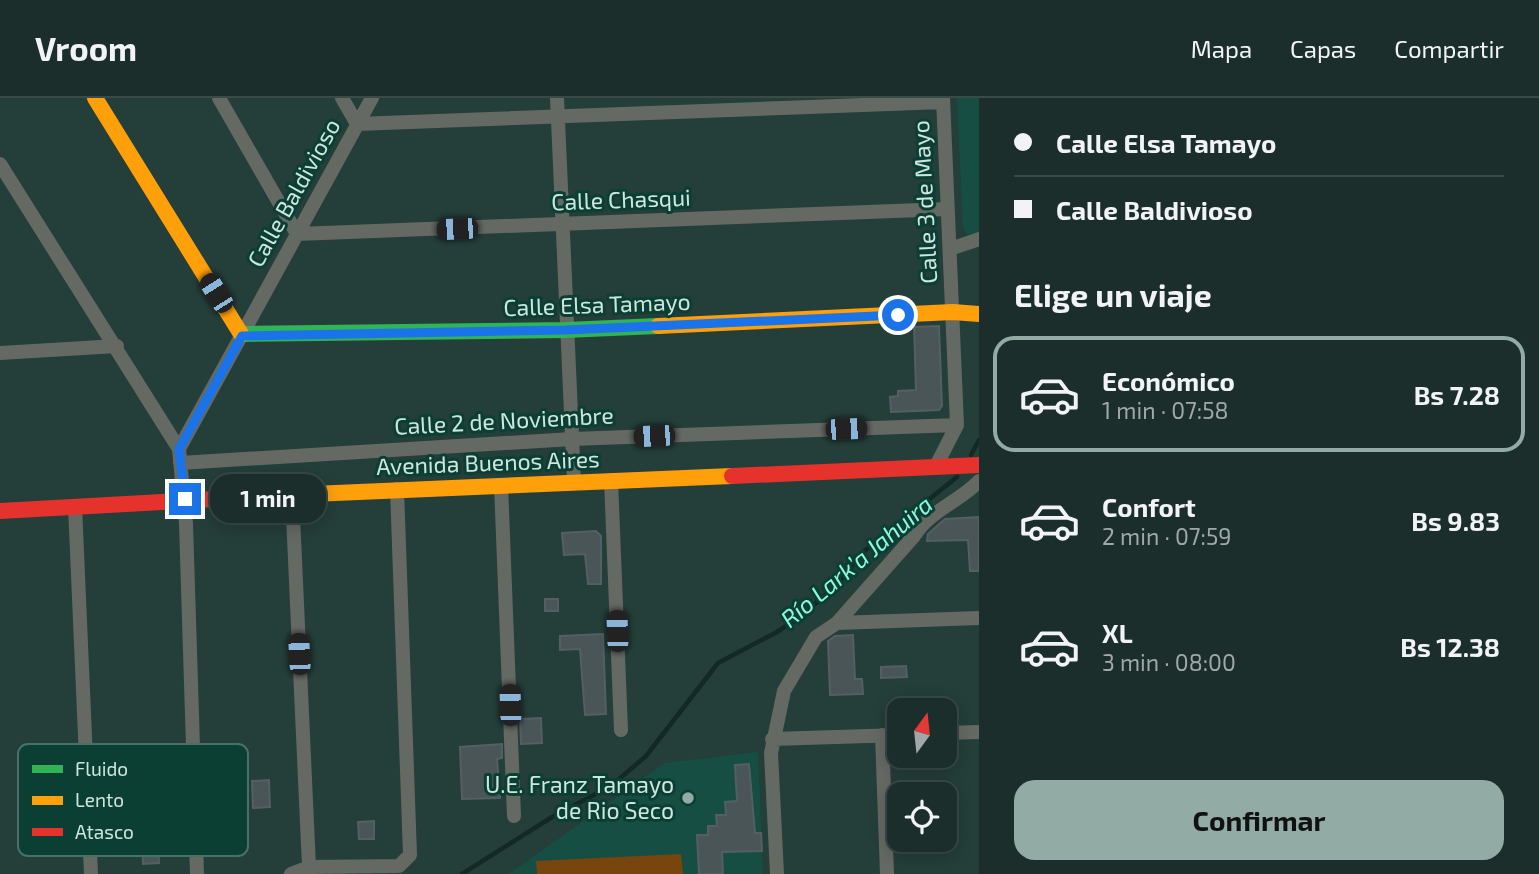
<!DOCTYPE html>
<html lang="es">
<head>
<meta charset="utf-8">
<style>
	body { margin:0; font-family:"Exo 2",sans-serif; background:#283a37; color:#f1f3f6; height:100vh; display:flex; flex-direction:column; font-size:26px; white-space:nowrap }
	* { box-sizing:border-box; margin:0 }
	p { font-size:23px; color:#a0a8a9 }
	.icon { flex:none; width:38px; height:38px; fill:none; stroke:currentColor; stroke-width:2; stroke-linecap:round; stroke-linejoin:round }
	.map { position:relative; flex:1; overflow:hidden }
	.side { display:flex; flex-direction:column; background:#1b2e2b; width:560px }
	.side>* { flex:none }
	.hud { display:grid; align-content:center; height:154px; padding:0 35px; background:#1b2e2b }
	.needle { width:46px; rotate:15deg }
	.fabs { position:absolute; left:887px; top:600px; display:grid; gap:14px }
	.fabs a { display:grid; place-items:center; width:70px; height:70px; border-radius:14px; background:#1b2e2b; box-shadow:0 4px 18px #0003,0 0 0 2px #394a47; font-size:35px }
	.end { position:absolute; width:32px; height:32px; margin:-16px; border:9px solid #1a73e8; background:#fff; box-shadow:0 0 0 4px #fff }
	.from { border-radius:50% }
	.bubble { position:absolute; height:49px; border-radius:21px; background:#1b2e2b; box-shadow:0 4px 18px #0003,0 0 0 2px #394a47; font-size:23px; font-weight:700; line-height:49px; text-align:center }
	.car { position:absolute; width:21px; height:42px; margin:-21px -10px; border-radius:9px; box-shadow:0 0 5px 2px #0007; background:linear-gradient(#222 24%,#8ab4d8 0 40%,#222 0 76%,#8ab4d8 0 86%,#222 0) }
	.hud b { display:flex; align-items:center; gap:24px; height:66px; font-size:26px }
	.hud b+b { border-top:2px solid #394a47 }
	.hud i { width:18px; height:18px; background:#f1f3f6 }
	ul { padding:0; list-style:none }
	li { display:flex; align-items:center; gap:21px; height:116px; margin:0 14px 10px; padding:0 21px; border:4px solid transparent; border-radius:21px }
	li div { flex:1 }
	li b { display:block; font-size:26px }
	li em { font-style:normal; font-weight:700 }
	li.active { border-color:#92aba5 }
	li>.icon { width:63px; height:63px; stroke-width:1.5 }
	h2 { padding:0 35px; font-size:32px; line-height:84px }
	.action { display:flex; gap:14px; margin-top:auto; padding:14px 35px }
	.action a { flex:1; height:80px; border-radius:21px; background:#92aba5; color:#111; font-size:28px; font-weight:700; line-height:80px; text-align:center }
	header { display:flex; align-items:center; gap:42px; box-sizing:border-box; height:98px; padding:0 35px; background:#1b2e2b; border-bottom:2px solid #394a47 }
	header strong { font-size:33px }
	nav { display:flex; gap:38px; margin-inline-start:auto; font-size:24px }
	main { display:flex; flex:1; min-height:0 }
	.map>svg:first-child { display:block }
	.built { fill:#164e43 }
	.green { fill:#78450e }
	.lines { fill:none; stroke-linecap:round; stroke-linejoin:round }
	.stream { stroke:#132924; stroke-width:4.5 }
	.building { fill:#4a5558; stroke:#545f64; stroke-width:2 }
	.street { stroke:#656964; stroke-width:14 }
	.fast { stroke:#30b455; stroke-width:16 }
	.slow { stroke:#ff9f0a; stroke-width:16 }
	.jam { stroke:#e5322d; stroke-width:16 }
	.route { stroke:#1a73e8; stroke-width:9 }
	.poi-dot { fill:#92aba5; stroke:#0c3f34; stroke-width:2.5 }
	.labels { text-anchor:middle; stroke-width:6; stroke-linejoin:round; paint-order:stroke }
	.street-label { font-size:23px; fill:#cde6df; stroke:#0c3f34 }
	.poi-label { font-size:23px; fill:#cde6df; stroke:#0c3f34; text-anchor:end }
	.water-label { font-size:24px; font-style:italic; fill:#8dfadf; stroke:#0c3f34 }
	.key { fill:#0c3f34; stroke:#467167; stroke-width:2 }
	.key-label { font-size:19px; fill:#cde6df }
</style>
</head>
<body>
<header>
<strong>Vroom</strong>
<nav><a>Mapa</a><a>Capas</a><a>Compartir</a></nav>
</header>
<main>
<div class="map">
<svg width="979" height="776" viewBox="0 0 979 776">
	<rect width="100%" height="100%" fill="#243e39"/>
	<path class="built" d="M957,0h22v133l-5,3h-7l-4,-6z
		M758,654l5,122h-254l156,-111z"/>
	<path class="green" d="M681,756l2,20h-146l-1,-13z"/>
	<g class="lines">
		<path class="stream" d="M971,357l8,-15
			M462,776l90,-57 59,-31 35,-30 72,-93 59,-31 23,-15 40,-35 22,-29 95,-76"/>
	</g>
	<path class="building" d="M939,228l3,80 -3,4 -48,2 -1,-15 8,-1v-5l18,-1 -2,-63z
		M979,419v54h-9l-2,-31 -41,1 1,-7 17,-15z
		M596,433l5,5v48h-13l-3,-30 -21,1 -2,-22z
		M545,501h13v12h-13z
		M603,536l3,80 -21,1 -5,-66 -20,1v-14z
		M853,537l2,44h7l1,15 -33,1 -2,-54 7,-5z
		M906,568l1,11 -26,1v-11z
		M541,620l1,25 -21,1 -1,-25z
		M502,646v14l-5,1 3,39 -38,1 -2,-52z
		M749,666l6,69h6l1,18 -40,1 1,22h-24l-2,-39h11v-9h9l-1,-11h10l-1,-13 12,-1 -2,-36z
		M269,682l1,27 -17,1 -1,-27z
		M374,723v18h-15l-1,-17z
		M158,739l1,26 -16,1 -1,-26z"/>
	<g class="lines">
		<path class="street" d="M219,0l78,136 650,-25
			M342,0l15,26 586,-22
			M557,0l17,383
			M0,66l179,285
			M950,151l29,-10
			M0,255l117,-7
			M180,365l392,-24 385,-14
			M936,368l21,-41 -14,-327
			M611,382l10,250
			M501,387l13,331
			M292,396l17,373
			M75,408l16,368
			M837,525l142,-5
			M945,635l34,-1
			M882,637l5,139
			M772,641l128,-4
			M197,776l-11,-350 -7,-75 193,-351
			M291,776l18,-7 90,-1 11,-11 -13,-366
			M777,776l-6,-121 13,-62 32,-54 21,-14 77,-87c15,-25 45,-34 65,-55"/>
		<path class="fast" d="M241,236l325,-4 92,-4"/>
		<path class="slow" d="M95,0l146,236
			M658,228l295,-14 26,2
			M289,397l443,-19"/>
		<path class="jam" d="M732,378l247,-11
			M0,413l289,-16"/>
	</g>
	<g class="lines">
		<path class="route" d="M185,401l-6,-50 63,-113 324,-6 332,-15"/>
	</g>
	<circle class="poi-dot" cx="688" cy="700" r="7"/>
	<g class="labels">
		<g class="street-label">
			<text transform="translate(294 95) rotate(-61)" y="8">Calle Baldivioso</text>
			<text transform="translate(621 102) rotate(-2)" y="8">Calle Chasqui</text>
			<text transform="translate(925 104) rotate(-93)" y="8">Calle 3 de Mayo</text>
			<text transform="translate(597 207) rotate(-2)" y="8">Calle Elsa Tamayo</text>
			<text transform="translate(504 323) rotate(-3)" y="8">Calle 2 de Noviembre</text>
			<text transform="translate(488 365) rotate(-2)" y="8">Avenida Buenos Aires</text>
		</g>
		<g class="poi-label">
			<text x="674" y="695">U.E. Franz Tamayo<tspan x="674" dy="26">de Rio Seco</tspan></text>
		</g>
		<g class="water-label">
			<text transform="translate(857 464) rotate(-40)" y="8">Río Lark’a Jahuira</text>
		</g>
	</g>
	<rect x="18" y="646" width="230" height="112" rx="10" class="key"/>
	<rect x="32" y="667" width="31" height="8" fill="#30b455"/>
	<rect x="32" y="698" width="31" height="9" fill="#ff9f0a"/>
	<rect x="32" y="730" width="31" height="8" fill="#e5322d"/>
	<g class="key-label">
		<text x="75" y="678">Fluido</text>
		<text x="75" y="709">Lento</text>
		<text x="75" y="741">Atasco</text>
	</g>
</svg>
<div class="fabs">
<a><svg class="needle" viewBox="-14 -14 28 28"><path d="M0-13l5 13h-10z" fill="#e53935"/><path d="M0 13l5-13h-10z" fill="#a0a8a9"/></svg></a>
<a><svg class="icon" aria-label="locate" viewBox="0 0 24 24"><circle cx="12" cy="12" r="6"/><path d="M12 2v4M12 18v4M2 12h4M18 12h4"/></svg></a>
</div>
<i class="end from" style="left:898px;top:217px"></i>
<i class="end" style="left:185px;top:401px"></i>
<div class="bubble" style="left:210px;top:376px;width:116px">1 min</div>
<i class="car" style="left:457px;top:131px;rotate:268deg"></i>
<i class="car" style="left:216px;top:195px;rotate:328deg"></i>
<i class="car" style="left:846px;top:331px;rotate:88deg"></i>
<i class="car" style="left:654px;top:338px;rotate:268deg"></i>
<i class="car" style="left:617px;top:533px;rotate:358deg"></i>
<i class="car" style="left:299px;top:556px;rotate:357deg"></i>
<i class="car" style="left:510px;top:607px;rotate:358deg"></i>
</div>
<section class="side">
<div class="hud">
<b><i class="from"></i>Calle Elsa Tamayo</b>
<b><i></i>Calle Baldivioso</b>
</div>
<h2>Elige un viaje</h2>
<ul>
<li class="active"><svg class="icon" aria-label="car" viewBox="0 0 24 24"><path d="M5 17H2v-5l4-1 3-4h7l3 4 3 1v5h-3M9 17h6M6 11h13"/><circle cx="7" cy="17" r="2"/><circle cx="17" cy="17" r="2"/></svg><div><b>Económico</b><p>1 min · 07:58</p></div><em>Bs 7.28</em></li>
<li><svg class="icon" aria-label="car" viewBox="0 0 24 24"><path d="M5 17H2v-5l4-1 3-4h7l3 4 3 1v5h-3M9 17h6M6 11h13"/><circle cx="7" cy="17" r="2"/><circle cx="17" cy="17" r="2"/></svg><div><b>Confort</b><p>2 min · 07:59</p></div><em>Bs 9.83</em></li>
<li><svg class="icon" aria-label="car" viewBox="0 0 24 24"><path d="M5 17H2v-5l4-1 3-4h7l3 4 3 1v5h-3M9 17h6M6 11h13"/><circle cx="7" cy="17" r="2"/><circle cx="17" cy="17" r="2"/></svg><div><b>XL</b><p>3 min · 08:00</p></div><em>Bs 12.38</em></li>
</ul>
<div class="action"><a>Confirmar</a></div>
</section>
</main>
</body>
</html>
